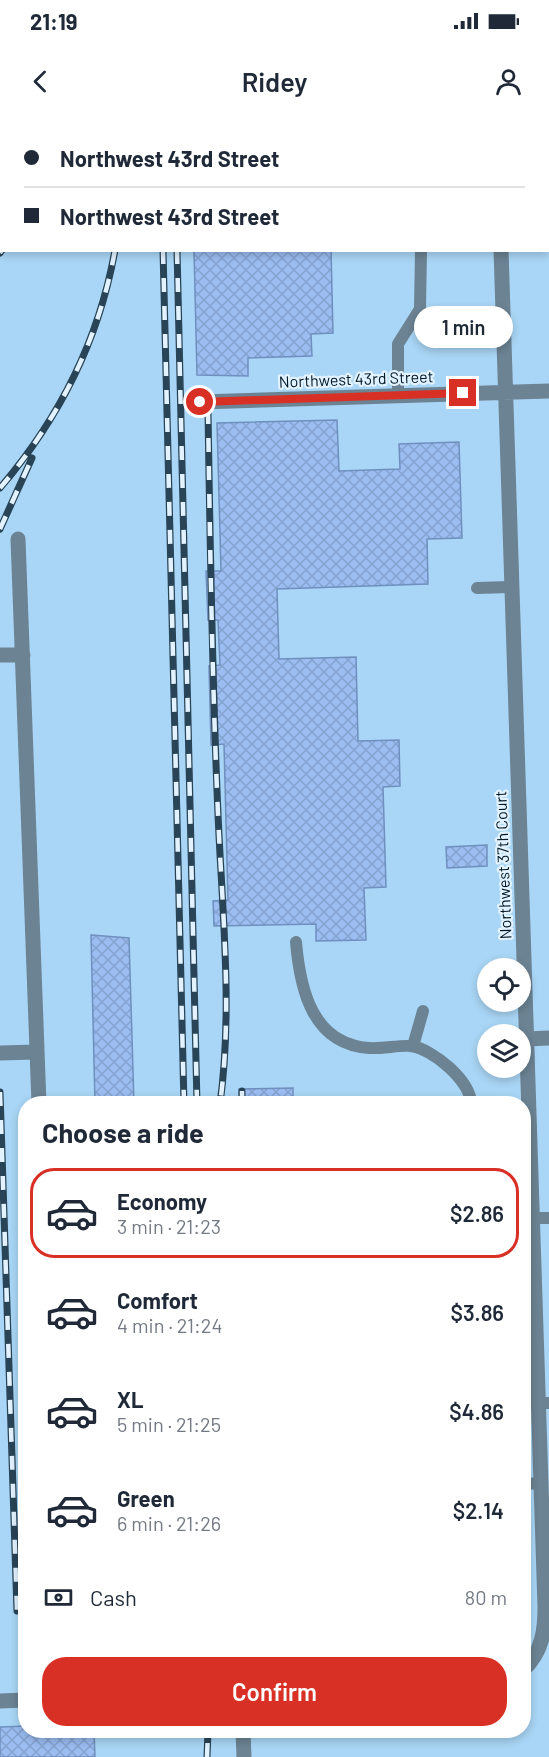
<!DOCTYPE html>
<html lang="en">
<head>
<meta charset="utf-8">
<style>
	body { margin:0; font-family:Barlow,sans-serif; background:#f2f2f3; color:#1f2937; height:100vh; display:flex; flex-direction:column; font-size:22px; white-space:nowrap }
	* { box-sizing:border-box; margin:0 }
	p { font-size:20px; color:#747a83 }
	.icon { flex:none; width:33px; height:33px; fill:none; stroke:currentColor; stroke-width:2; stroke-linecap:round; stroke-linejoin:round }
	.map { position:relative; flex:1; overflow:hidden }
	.details { position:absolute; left:18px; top:976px; width:513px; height:642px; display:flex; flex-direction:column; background:#fff; border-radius:24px; box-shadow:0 3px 9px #0003 }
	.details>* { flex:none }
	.top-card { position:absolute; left:0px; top:0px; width:549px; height:132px; box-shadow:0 3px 9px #0003; display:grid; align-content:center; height:132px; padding:0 24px; background:#fff }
	.buttons { position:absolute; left:477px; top:838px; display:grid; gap:12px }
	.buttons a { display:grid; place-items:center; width:54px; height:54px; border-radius:50%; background:#fff; box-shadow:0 3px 9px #0003; font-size:30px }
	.end { position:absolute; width:27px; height:27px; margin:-14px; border:8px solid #d93025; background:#fff; box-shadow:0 0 0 3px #fff }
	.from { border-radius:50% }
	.bubble { position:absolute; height:42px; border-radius:21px; background:#fff; box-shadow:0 3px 9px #0003; font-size:20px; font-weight:600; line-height:42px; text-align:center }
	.top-card b { display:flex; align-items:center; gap:21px; height:57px; font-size:22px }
	.top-card b+b { border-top:2px solid #e0e1e3 }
	.top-card i { width:15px; height:15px; background:#1f2937 }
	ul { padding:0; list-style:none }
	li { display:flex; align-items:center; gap:18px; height:90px; margin:0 12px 9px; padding:0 12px; border:3px solid transparent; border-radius:24px }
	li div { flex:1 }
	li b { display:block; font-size:22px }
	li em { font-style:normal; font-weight:600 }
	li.on { border-color:#d93025 }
	li>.icon { width:54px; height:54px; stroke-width:1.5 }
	h2 { padding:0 24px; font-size:27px; line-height:72px }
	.pay { display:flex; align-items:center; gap:15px; height:66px; padding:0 24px; font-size:22px }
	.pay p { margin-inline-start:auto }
	.primary-button { display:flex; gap:12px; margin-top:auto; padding:12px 24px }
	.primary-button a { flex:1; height:69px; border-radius:24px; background:#d93025; color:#fff; font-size:24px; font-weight:600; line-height:69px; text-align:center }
	.status { display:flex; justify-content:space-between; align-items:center; height:42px; padding:0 30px; background:#fff; direction:ltr }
	.status svg { height:16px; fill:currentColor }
	header { display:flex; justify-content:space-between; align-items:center; height:78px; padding:0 24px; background:#fff; font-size:27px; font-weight:600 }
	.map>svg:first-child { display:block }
	.building { fill:url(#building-cross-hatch); stroke:#708fbf; stroke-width:1.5 }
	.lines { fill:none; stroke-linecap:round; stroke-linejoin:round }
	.lane { stroke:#6c8393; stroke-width:12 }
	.street { stroke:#6c8393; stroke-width:15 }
	.rail-casing { stroke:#294456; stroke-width:7 }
	.rail { stroke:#e2f3ff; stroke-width:4.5; stroke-dasharray:14; stroke-linecap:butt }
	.route { stroke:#d93025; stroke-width:8 }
	.labels { text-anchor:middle; stroke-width:4.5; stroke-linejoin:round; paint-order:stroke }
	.street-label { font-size:16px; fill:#021826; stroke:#e2f3ff }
</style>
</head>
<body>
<div class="status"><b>21:19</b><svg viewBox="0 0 49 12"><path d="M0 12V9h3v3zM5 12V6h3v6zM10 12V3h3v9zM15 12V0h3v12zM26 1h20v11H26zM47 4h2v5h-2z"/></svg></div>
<header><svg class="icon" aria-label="back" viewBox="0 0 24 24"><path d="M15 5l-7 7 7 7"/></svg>Ridey<svg class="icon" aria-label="person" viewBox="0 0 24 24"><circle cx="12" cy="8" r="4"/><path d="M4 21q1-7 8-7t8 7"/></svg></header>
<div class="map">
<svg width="549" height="1637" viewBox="0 0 549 1637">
	<defs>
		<pattern id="building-cross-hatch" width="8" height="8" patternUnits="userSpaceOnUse" patternTransform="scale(1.5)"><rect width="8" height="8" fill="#9bbdf2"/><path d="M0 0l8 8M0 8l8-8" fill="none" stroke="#84a2cf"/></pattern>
	</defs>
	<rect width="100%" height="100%" fill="#a9d6f6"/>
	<path class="building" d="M194,130h137l2,83 -22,1 1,22 -64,2v18l-51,-1z
		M337,300l2,51 61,-2 -1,-25 60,-2 3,96 -35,1 1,45 -151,5 2,70 77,-2 2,84 41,-1 1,46 -17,1 3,100 -22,1 2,52 -50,1v-17l-102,2 -1,-25 15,-1 -4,-156 -13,1 -2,-79 11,-1 -2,-45h-10l-2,-49h15l-4,-148z
		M487,725v21l-40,2 -1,-21z
		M91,815l38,3 5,166h-39z
		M293,968v16h-54v-15z
		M26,1606v5h68l1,26h-95v-30z"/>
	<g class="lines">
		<path class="lane" d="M414,0v2
			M398,276v-52l22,-35 1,-59
			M477,468l36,-1
			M296,822c4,47 16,102 73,106 14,1 29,-3 42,-2 22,3 60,35 60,58
			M413,926l10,-35
			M533,1098h16
			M524,1219l13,-1
			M524,1283h25
			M524,1364l18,-1"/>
		<path class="street" d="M495,0v2
			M501,130l44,1357c0,24 -3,45 -21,62
			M200,282l349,-11
			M18,419l21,565
			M0,535h23
			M526,919l23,-1
			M0,933l37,-1
			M0,1581l26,-1
			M243,1611l1,26"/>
		<g class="rail-casing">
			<path id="rail" d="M160,0v2
				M174,0v2
				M88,2l1,-2
				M129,2v-2
				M163,130l21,854
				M177,130l20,854
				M0,133l2,-3
				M208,290c2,135 4,269 10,404 4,96 15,194 2,290
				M0,368c59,-69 99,-148 115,-238
				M0,409l32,-71
				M242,971v13
				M0,972l17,519
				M207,1637l1,-26"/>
		</g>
		<use href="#rail" class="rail"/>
	</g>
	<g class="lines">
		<path class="route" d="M200,282l263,-9"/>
	</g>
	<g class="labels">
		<g class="street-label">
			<text transform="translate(356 259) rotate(-2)" y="6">Northwest 43rd Street</text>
			<text transform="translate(503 745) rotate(-92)" y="6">Northwest 37th Court</text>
		</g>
	</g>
</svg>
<div class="buttons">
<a><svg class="icon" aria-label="locate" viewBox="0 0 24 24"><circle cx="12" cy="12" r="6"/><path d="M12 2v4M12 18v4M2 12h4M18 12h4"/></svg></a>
<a><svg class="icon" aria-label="layers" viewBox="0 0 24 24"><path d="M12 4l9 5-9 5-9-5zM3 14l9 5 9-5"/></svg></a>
</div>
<i class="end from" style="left:200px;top:282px"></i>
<i class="end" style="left:463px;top:273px"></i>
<div class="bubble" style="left:414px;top:186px;width:99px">1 min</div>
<div class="top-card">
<b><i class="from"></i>Northwest 43rd Street</b>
<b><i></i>Northwest 43rd Street</b>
</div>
<section class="details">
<h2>Choose a ride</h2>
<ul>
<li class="on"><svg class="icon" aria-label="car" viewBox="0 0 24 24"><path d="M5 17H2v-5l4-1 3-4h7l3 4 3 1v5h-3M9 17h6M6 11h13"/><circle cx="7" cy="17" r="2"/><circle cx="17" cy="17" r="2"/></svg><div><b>Economy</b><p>3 min · 21:23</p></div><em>$2.86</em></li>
<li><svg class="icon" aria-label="car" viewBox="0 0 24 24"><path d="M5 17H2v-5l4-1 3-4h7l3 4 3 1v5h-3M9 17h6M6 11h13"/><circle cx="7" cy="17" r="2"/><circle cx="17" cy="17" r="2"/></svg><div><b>Comfort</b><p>4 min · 21:24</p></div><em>$3.86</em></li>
<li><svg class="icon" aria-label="car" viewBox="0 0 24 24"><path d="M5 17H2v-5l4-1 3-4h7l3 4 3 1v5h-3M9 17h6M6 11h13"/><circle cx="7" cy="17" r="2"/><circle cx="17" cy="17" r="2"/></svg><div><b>XL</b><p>5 min · 21:25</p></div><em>$4.86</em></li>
<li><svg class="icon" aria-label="car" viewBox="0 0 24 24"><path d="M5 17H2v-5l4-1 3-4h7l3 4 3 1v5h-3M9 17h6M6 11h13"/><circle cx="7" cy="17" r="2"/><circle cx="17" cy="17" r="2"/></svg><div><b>Green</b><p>6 min · 21:26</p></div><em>$2.14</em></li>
</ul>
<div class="pay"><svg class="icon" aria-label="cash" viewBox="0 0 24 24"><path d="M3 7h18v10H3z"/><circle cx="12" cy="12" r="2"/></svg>Cash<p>80 m</p></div>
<div class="primary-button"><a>Confirm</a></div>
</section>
</div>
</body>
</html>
